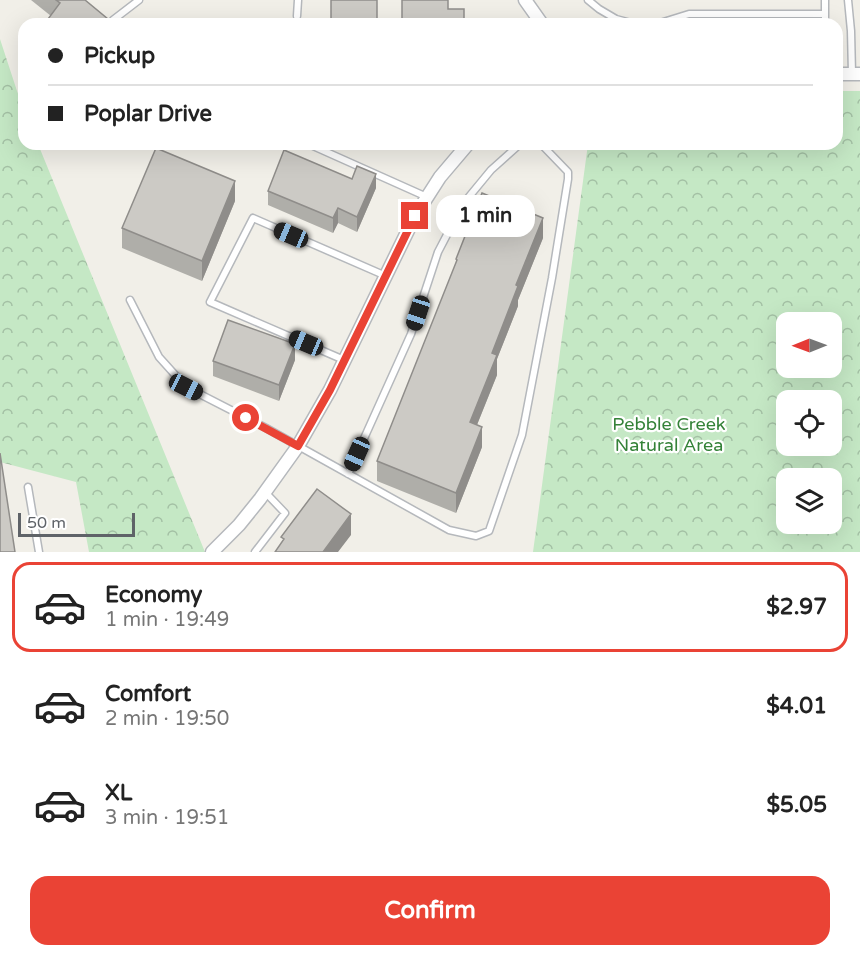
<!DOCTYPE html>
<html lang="en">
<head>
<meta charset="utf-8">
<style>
	body { margin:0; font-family:"Varela Round",sans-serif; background:#f6f6f6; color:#222; height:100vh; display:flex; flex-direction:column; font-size:22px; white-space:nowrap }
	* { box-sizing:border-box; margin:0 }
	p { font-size:20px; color:#767676 }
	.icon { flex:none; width:33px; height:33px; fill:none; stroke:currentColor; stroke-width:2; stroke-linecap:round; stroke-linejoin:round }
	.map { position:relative; height:552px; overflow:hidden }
	.sheet { display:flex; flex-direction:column; background:#fff; flex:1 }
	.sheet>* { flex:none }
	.top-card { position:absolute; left:18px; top:18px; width:825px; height:132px; border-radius:18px; box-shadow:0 6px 24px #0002; display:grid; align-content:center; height:132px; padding:0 30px; background:#fff }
	.needle { width:39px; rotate:269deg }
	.controls { position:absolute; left:776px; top:312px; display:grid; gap:12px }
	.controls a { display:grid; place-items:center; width:66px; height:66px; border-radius:12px; background:#fff; box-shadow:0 6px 24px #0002; font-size:30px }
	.scale { position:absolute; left:18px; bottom:15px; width:117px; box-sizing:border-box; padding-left:6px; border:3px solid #5f6368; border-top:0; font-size:16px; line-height:21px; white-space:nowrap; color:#5f6368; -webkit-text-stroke:4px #fff; paint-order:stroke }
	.end { position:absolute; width:27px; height:27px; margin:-14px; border:8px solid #ea4335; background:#fff; box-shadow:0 0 0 3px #fff }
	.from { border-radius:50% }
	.bubble { position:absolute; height:42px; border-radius:18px; background:#fff; box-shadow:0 6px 24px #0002; font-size:20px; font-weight:700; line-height:42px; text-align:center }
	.car { position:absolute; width:18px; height:36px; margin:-18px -9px; border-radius:8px; box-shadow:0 0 4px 2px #0007; background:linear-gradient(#222 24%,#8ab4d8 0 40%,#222 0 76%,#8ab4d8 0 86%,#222 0) }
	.top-card b { display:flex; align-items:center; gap:21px; height:57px; font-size:22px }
	.top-card b+b { border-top:2px solid #e0e0e0 }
	.top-card i { width:15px; height:15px; background:#222 }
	ul { padding:10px 0 0; list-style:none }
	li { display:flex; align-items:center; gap:18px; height:90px; margin:0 12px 9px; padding:0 18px; border:3px solid transparent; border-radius:18px }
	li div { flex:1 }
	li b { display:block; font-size:22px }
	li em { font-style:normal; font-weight:700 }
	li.current { border-color:#ea4335 }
	li>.icon { width:54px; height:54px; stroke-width:1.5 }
	.primary-button { display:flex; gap:12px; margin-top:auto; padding:12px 30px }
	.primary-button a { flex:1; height:69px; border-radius:18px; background:#ea4335; color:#fff; font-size:24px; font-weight:700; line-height:69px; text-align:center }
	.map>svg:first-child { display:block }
	.forest { fill:url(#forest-crowns); fill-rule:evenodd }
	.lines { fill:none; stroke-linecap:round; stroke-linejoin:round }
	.service-casing { stroke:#b5b8bc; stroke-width:9 }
	.minor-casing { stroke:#b5b8bc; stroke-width:15 }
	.service { stroke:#fff; stroke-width:6 }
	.minor { stroke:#fff; stroke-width:12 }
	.wall { fill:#afaea9 }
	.shaded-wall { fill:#8f8d8a }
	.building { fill:#cccac5; stroke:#8f8d8a; stroke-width:1.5 }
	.route { stroke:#ea4335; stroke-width:8 }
	.labels { text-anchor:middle; stroke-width:4.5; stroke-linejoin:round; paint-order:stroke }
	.park-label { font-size:18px; fill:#348238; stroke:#fff }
</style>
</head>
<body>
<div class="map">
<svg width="860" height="552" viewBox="0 0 860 552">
	<defs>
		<pattern id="forest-crowns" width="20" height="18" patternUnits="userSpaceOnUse" patternTransform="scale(1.5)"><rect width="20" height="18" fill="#c5e8c5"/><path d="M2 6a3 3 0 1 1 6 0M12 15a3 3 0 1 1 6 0" fill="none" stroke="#a3c0a4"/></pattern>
	</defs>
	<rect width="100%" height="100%" fill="#f1efe8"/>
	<path class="forest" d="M0,39l17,52 7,18v35h14l167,408h-116l-13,-70 -76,-20z
		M837,91h23v461h-327l55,-408h249zM786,322h45v46h-45zM786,400h45v46h-45zM786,478h45v46h-45z"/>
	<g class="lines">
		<g class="service-casing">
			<path id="service" d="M588,0l11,9 17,10 15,4h29l29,-9h136
				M825,0v24
				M848,0l3,31 1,43
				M297,16l1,-16
				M113,20l26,-20
				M313,146l114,51
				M130,300l29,57 27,30 80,41 183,102 27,6 13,-5 33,-96 30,-157 16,-99v-7l-27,-28
				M344,360l-134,-58 43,-84 133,58
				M348,474l63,-140 27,-82 25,-48 28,-34 29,-26
				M28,487l11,65
				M255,552l30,-39 -20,-21"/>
		</g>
		<g class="minor-casing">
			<path id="minor" d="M525,0l17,24
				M837,74h23
				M212,552l27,-27 21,-26 38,-53 32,-56 85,-174 25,-39 28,-33"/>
		</g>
		<use href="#service" class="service"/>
		<use href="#minor" class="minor"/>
	</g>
	<path class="wall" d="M31,0h54l29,24h-66v-5l3,-3z
		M352,179l24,9 -19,44 -19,-9 -5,10 -65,-28v-14z
		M235,201l-33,80 -80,-33v-20z
		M543,238l-25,62v6l-21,53v16l-20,50 5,22 -26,66 -79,-32v-20l79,-197v-5z
		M295,360l-16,41 -66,-25v-15z"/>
	<path class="shaded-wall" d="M376,174v14l-19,44v-15z
		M235,181v20l-33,80v-20z
		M338,208v15l-5,10v-15z
		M543,218v20l-25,62v6l-21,53v16l-27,67v-20l22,-69 24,-68z
		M295,344v16l-16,41v-16z
		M482,427v20l-26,66v-20z
		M351,514v21l-13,17h-15z"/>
	<path class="building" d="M56,0h29l29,24h-59l-7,-5 12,-16z
		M331,0h46v24h-46z
		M402,0h46v9h16v15h-62z
		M156,148l79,33 -33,80 -80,-33z
		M284,150l68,29 5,-13 19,8 -19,43 -19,-9 -5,10 -65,-27z
		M482,193l61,25 -27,67 2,1 -26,67 5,2 -27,67 12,5 -26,66 -79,-32 80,-201 -1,-1z
		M228,320l67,24 -16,41 -66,-24z
		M0,453l15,99h-15z
		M317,489l34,25 -28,38h-48l9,-13 -3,-2z"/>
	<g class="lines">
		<path class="route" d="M246,418l52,28 32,-56 85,-174"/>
	</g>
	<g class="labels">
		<g class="park-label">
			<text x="669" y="430">Pebble Creek<tspan x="669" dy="21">Natural Area</tspan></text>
		</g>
	</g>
</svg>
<div class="controls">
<a><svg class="needle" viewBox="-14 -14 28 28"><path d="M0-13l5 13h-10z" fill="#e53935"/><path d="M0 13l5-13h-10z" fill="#767676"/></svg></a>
<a><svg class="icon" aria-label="locate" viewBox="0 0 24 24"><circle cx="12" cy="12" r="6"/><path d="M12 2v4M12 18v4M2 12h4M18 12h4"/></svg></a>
<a><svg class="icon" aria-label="layers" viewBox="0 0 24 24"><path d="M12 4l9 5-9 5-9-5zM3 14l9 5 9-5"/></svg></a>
</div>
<div class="scale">50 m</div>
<i class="end from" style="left:246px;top:418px"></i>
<i class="end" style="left:415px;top:216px"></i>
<div class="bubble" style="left:436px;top:195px;width:99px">1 min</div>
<i class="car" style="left:291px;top:235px;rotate:293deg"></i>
<i class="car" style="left:418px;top:313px;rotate:198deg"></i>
<i class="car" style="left:306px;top:343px;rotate:293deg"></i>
<i class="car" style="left:186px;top:387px;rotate:117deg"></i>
<i class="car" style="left:357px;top:454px;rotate:204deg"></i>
<div class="top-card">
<b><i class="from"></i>Pickup</b>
<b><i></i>Poplar Drive</b>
</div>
</div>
<section class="sheet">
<ul>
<li class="current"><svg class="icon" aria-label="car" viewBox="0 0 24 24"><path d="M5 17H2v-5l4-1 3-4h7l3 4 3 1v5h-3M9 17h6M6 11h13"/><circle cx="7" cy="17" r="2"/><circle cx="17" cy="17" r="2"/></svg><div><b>Economy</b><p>1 min · 19:49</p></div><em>$2.97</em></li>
<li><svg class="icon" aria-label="car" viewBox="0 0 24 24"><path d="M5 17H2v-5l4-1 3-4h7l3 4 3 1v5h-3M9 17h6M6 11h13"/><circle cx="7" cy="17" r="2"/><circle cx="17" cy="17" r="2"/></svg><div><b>Comfort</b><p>2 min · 19:50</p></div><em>$4.01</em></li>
<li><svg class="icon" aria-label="car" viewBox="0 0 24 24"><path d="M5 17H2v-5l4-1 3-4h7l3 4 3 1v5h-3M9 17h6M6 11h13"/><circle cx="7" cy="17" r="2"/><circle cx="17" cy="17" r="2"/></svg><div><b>XL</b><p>3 min · 19:51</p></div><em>$5.05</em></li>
</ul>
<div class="primary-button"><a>Confirm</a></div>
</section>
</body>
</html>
